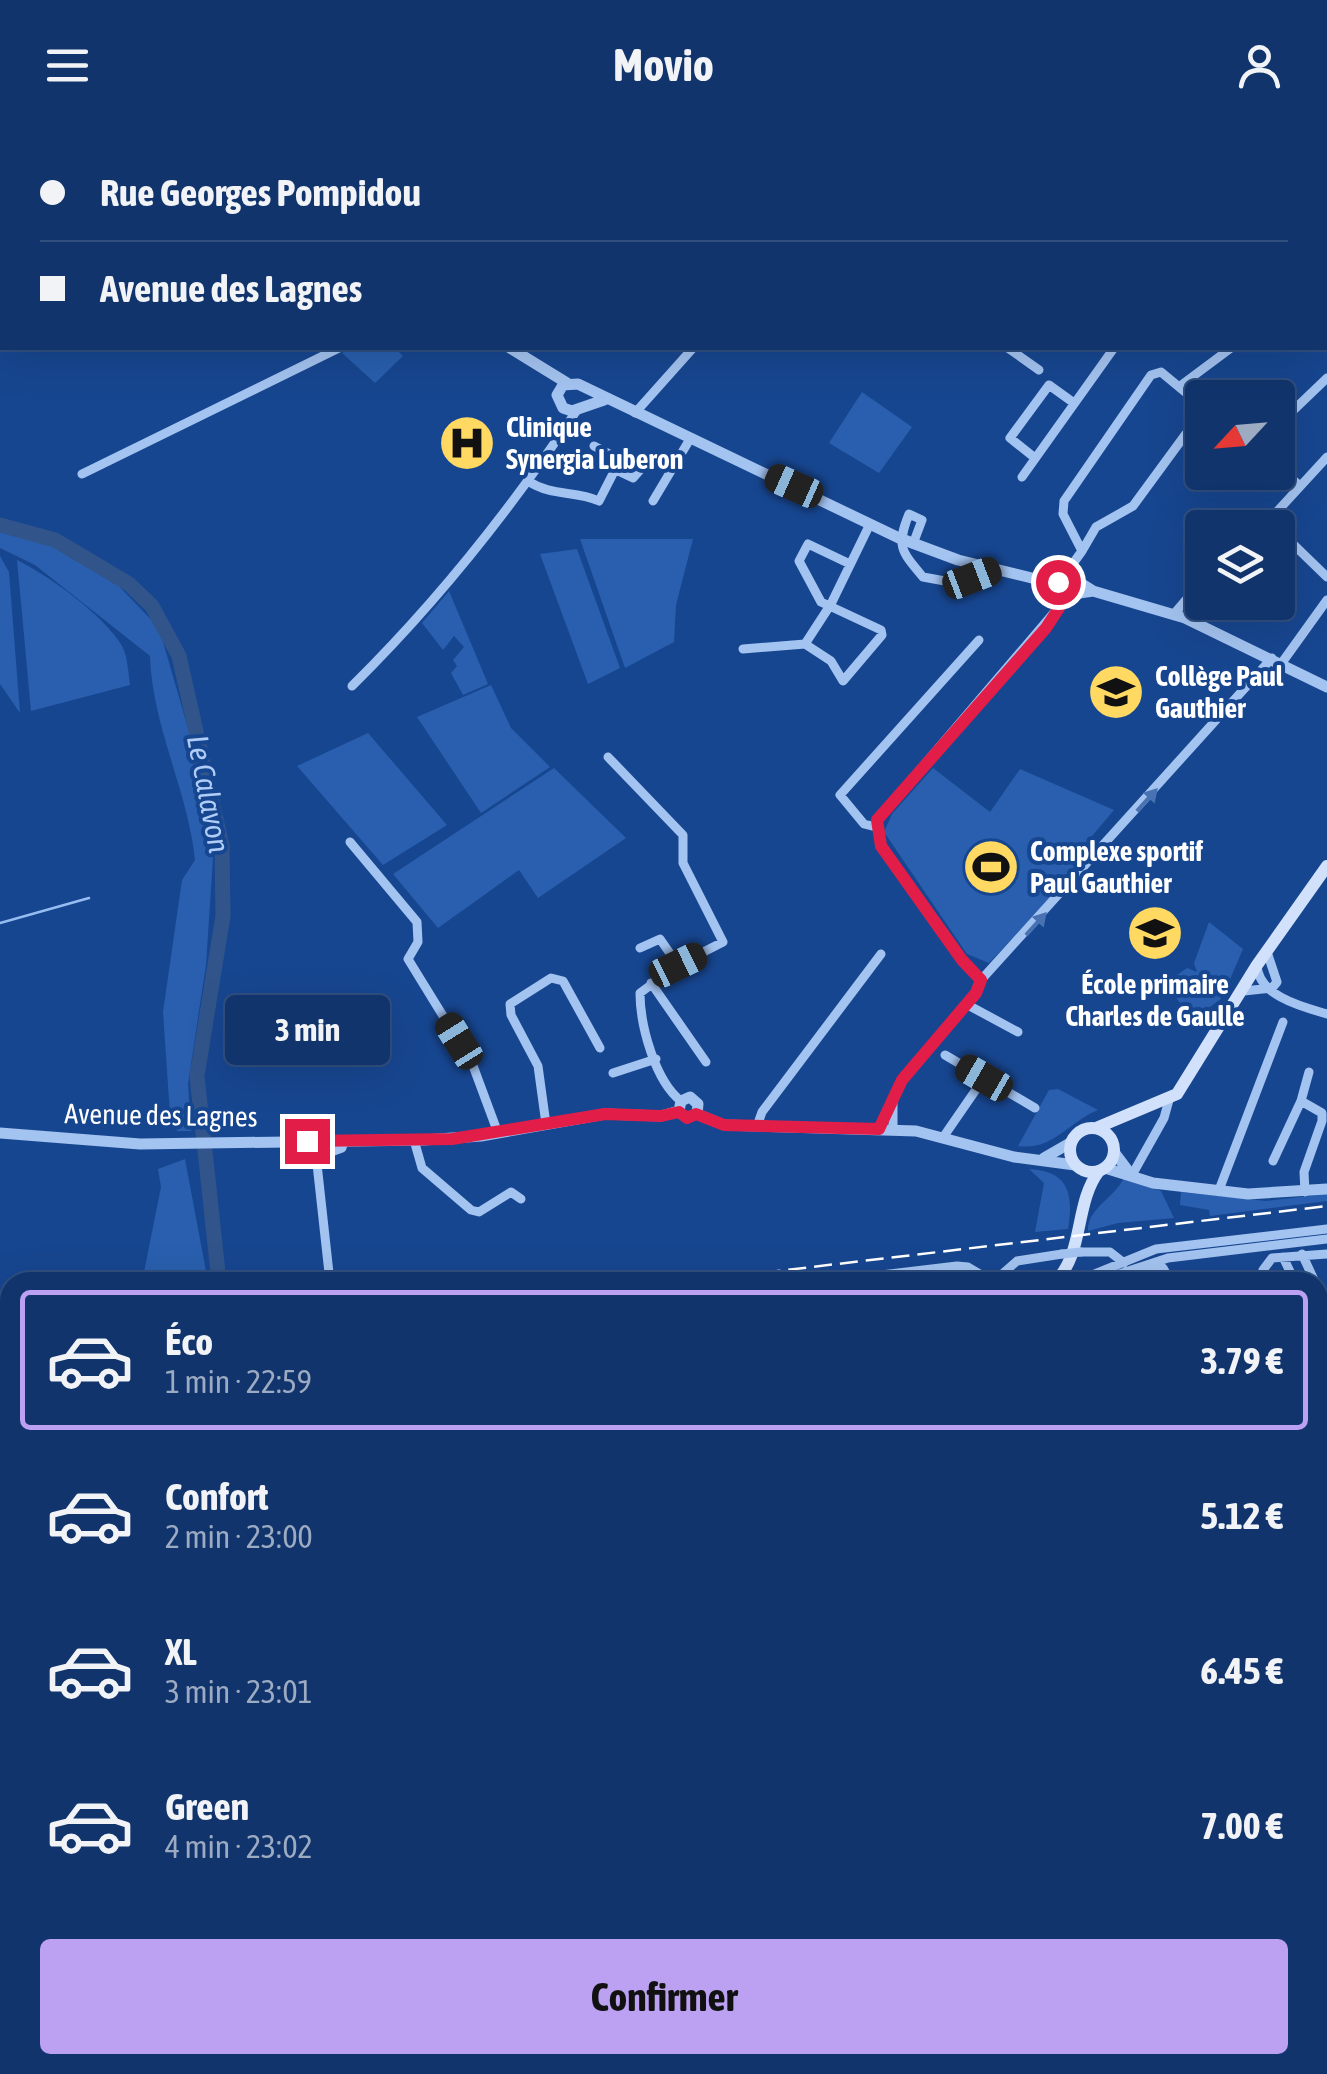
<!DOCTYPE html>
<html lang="fr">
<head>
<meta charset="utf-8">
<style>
	body { margin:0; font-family:"Asap Condensed",sans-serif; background:#1e3f74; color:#f1f3f6; height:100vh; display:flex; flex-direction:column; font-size:38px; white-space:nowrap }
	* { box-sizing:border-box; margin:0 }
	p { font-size:32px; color:#9caac2 }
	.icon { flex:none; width:55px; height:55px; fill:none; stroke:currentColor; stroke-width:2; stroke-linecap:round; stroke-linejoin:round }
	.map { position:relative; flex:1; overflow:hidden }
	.drawer { position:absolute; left:0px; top:1142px; width:1328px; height:802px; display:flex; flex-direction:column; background:#11346c; border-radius:30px 30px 0 0; box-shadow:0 10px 40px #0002,0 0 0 2px #304f7f }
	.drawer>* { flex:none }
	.hud { position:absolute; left:0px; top:0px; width:1328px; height:220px; box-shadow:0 10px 40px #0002,0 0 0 2px #304f7f; display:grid; align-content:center; height:220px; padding:0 40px; background:#11346c }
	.needle { width:65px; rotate:244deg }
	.tools { position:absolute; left:1185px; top:250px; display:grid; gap:20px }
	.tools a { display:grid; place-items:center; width:110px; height:110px; border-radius:10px; background:#11346c; box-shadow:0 10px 40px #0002,0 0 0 2px #304f7f; font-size:50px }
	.end { position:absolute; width:45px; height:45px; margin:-22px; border:12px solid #e11d48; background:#fff; box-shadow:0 0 0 5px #fff }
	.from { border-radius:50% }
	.bubble { position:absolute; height:70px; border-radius:10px; background:#11346c; box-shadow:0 10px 40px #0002,0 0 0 2px #304f7f; font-size:32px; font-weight:700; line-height:70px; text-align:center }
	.car { position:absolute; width:30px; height:60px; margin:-30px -15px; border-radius:12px; box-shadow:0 0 8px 2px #0007; background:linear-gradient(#222 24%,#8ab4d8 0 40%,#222 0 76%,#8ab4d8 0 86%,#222 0) }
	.hud b { display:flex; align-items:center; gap:35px; height:95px; font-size:38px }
	.hud b+b { border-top:2px solid #304f7f }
	.hud i { width:25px; height:25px; background:#f1f3f6 }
	ul { padding:18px 0 0; list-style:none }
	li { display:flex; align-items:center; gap:30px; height:140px; margin:0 20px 15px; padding:0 20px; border:5px solid transparent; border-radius:10px }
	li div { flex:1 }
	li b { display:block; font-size:38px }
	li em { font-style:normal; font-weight:700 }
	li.selected { border-color:#bca0f2 }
	li>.icon { width:90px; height:90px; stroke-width:1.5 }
	.cta { display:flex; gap:20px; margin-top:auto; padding:20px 40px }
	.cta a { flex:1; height:115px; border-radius:10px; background:#bca0f2; color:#111; font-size:40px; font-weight:700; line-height:115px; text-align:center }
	header { display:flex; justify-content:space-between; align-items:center; height:130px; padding:0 40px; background:#11346c; font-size:45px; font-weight:700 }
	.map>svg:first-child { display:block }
	.green { fill:#295fae }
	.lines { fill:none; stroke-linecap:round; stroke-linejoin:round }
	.stream { stroke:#96bdf2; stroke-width:2.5 }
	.canal { stroke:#31558b; stroke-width:9 }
	.river { stroke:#31558b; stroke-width:15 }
	.minor { stroke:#a3c3f0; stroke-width:9 }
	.tertiary { stroke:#a3c3f0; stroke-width:11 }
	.secondary { stroke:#d1e1fb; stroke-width:12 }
	.rail { stroke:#fff; stroke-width:2.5; stroke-dasharray:18 8; stroke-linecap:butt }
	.minor-bridge { stroke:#a3c3f0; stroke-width:9 }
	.oneway { fill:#4872b2 }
	.route { stroke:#e11d48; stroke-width:12 }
	.labels { text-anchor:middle; stroke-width:8; stroke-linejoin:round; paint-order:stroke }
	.poi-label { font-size:28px; font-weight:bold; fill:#fff; stroke:#174690; text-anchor:start }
	.street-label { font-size:28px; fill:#fff; stroke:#174690 }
	.water-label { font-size:30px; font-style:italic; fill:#afcdf7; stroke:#174690 }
</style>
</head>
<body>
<header><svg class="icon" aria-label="menu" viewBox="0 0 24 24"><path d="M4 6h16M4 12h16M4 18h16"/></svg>Movio<svg class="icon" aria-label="person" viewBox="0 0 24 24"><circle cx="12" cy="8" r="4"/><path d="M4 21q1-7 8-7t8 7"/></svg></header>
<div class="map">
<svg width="1327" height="1944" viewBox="0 0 1327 1944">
	<rect width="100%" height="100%" fill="#174690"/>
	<path class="green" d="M354,218h41l8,8 -28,27 -33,-30z
		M862,262l50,35 -33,46 -50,-30z
		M0,399l63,18 54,37 42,44 35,121 20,94 -8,122 -18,119 3,47h-14l-7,-17 -7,-102 19,-132 13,-20c-7,-69 -43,-134 -45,-204l-115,-91 -35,-17z
		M580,409h113l-17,66 -2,37 -49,26z
		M577,419l43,119 -32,16 -48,-130z
		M0,426l9,16 11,141 -20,-29z
		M17,430c32,16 87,55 105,86 6,11 6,27 8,39l-99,26z
		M449,461l39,93 -25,11 -12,-22 6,-7 -4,-6 11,-13 -10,-11 -11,14 -21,-27z
		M491,555l20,43 39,39 -69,46 -64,-96z
		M368,603l79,92 -64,40 -86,-99z
		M554,638l72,70 -88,60 -19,-28 -81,58 -45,-54z
		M933,638l57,44 30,-43 94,41 -27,32 -15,33 -83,88 -22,-9 -83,-122 8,-18z
		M1209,792l34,27 -18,42 -5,1 1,7 -29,21 -26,-37 21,-15 10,4 -3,-9z
		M1058,959l40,21c-30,12 -45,41 -80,36l31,-56z
		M185,1029l23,123h-66l19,-95 -3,-18z
		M1029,1039c39,2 45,24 39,60l-33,3 9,-49z
		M1124,1048l37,13 13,27 -56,5 -30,8c-1,-22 26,-33 36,-53z
		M1181,1062l85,9 61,-7v7l-117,15 -1,-6 -29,-5z
		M10,1508v143l-10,5v-144z
		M118,1935h128l-3,9h-123z
		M925,1935h276l8,9h-295z"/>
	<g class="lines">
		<path class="stream" d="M0,793l89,-25
			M0,1663l10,-5
			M4,1760l6,10"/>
		<path class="canal" d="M728,1944h1"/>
		<path class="river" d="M0,395l55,15 74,44 23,22 27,50 43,190 1,70 -26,160 22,206
			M279,1944l3,-9"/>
		<path class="minor" d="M866,0l3,2
			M330,2l2,-2
			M1178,2l3,-2
			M1211,2l2,-2
			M1008,218l31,22
			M1180,256l51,-38
			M635,283l58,-65
			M1278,295l49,-47
			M594,316l46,24 -7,8 -17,-8
			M1035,328l-25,-20 39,-53 25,18
			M1278,337l22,19
			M82,344l257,-126
			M1022,347l92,-129
			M528,351c24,16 46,9 71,20l22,-43
			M653,371l37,-62
			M1262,398l65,-71
			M913,414l9,-24 -13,-6c-13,32 -8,37 14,63l33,6 38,-14
			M1294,415l33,32
			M1082,421l14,-24 37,-21 66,-90
			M1064,446l18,-25 -19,-37 1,-13 87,-126 10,-3 41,34
			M1174,484l28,-33
			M805,514l26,17 12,20 39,-46 -1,-5 -60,-28 -22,-41 9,-17 42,20
			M743,519l62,-5 26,-40 39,-80
			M1281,534l46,-64
			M352,556c85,-84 159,-177 225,-276
			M608,627l75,78v28l40,79 -45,23 -38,28c0,32 15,88 41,108
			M876,697l-12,-3 -24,-29 139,-155
			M350,712l67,80 1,20 -10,17 64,104 26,70
			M640,818l20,-9 18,26
			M1257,835c1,31 46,42 70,49
			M981,850l-19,-20 -81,-114 -4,-26 192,-225
			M651,853l55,79
			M1244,861l28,-3 5,-6 -10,-30
			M966,874l52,28
			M945,925l90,53
			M613,943l43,-14
			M1301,971l8,-29
			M546,994l-8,-58 -27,-51 -1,-11 41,-26 12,3 37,67
			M757,996l5,-14 119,-158
			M879,999l23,-49 73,-87 6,-13 291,-322
			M893,1000v-32
			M944,1006l40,-58
			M414,1010l8,28 49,42 8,2 32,-20 10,7
			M1273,1031l28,-60 21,12v8l-18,51 1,20
			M1132,1045l32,-57 5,-18
			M1219,1060l64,-168
			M1081,1122h29l14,11
			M1302,1124l13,28
			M1283,1127l12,25
			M987,1148l13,-2 17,-15 45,-7
			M330,1152l-13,-118 6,-9 19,-7 2,-8
			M822,1152l135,-16 11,1 25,15
			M1075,1152l81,-33 171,-20
			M1095,1152l73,-24 159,-19
			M1118,1152l35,-15 10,1 8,14
			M1268,1152l-5,-12 9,-12 55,-4
			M1318,1159l9,22
			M1318,1202l9,19
			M1318,1273l9,-4
			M1318,1396l9,-56
			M1318,1435l9,-2
			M1318,1485l9,-4
			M0,1748l10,14
			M112,1935l2,9
			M439,1935l3,9
			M593,1935l6,9
			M489,1944l6,-9
			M552,1944l6,-9"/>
		<path class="tertiary" d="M133,0l4,2
			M510,218l57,35
			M604,270l-32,11 -9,-3 -6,-13 6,-10 15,-1 321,154 59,22 82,20 26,15 27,-4
			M1044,450l25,-4 24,15 92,27 142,69
			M679,981l2,-10 9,-4 8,7 -1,10
			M697,984l27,11 192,6 98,26 61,8
			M0,1003l140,11 284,-4 57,-4 124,-22 56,2 18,-5
			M1114,1022l15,20
			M1044,1028l26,-15
			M1105,1038l48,15 95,11 79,-5
			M1318,1459l9,-5"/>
		<path class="secondary" d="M1289,0l2,2
			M1325,48l2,3
			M1070 1020a22 22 0 1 1 44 0a22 22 0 1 1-44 0Z
			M1096,998l81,-34 80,-129 70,-99
			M1055,1152c30,-30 19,-78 44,-111
			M1318,1620l9,-4
			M745,1944l3,-9
			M755,1944l3,-9"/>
		<path class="rail" d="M685,1152l642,-76
			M0,1231l10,-1"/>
		<path class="minor-bridge" d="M1062,1124l19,-2"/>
	</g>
	<defs><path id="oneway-solid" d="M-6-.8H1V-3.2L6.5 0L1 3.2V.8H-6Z" transform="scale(2.5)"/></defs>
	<g class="oneway">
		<use href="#oneway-solid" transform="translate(1147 670) rotate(-48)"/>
		<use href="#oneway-solid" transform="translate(1036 794) rotate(-48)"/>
	</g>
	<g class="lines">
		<path class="route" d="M307,1011l145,-2 153,-25 56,2 18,-4 8,6 9,-4 28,11 155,4 23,-49 74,-87 5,-13 -19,-20 -81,-114 -4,-26 169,-192 13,-20 -1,-26"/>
	</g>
	<defs>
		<g id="hospital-disc" transform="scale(2.875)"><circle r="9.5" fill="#ffd962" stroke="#174690"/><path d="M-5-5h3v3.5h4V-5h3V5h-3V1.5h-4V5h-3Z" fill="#111"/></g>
		<g id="school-disc" transform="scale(2.875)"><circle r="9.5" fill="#ffd962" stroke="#174690"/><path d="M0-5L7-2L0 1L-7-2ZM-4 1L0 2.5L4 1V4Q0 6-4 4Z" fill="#111"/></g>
		<g id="stadium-disc" transform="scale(2.875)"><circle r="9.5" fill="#ffd962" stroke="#174690"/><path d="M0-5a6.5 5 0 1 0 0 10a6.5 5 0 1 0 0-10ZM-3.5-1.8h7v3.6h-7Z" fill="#111"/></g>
	</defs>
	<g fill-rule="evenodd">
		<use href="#hospital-disc" x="467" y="313"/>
		<use href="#school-disc" x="1116" y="562"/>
		<use href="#stadium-disc" x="991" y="737"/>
		<use href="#school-disc" x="1155" y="803"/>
	</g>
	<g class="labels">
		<g class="poi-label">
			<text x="506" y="307">Clinique<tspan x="506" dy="32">Synergia Luberon</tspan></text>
			<text x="1155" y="556">Collège Paul<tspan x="1155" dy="32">Gauthier</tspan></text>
			<text x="1030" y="731">Complexe sportif<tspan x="1030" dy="32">Paul Gauthier</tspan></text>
			<text x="1155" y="864" text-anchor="middle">École primaire<tspan x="1155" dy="32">Charles de Gaulle</tspan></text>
		</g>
		<g class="street-label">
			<text transform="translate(161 985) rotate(1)" y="10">Avenue des Lagnes</text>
		</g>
		<g class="water-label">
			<text transform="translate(208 664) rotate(79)" y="10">Le Calavon</text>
		</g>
	</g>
</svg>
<div class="tools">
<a><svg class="needle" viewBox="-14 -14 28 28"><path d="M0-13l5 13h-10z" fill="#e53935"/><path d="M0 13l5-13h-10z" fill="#9caac2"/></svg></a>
<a><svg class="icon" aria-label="layers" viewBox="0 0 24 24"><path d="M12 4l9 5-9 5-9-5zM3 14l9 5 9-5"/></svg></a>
</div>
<i class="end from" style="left:1058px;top:452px"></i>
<i class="end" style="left:307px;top:1011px"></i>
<div class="bubble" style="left:225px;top:865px;width:165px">3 min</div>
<i class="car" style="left:794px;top:356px;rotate:294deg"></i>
<i class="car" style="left:972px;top:448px;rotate:69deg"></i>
<i class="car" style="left:678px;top:835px;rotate:64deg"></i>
<i class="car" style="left:459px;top:911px;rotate:328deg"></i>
<i class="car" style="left:984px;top:948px;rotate:300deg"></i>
<div class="hud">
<b><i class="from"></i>Rue Georges Pompidou</b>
<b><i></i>Avenue des Lagnes</b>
</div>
<section class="drawer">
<ul>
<li class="selected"><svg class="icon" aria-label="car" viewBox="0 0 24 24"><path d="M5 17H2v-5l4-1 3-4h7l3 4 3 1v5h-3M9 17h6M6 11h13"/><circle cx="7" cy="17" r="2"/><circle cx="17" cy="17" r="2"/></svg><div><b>Éco</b><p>1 min · 22:59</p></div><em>3.79 €</em></li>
<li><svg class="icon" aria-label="car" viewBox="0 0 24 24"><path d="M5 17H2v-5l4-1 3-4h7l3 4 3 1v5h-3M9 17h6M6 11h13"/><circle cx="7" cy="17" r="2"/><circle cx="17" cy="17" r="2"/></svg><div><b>Confort</b><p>2 min · 23:00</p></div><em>5.12 €</em></li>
<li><svg class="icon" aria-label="car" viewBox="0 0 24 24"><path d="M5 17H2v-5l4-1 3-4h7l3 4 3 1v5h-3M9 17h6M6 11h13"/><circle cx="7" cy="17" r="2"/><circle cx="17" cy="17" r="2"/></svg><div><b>XL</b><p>3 min · 23:01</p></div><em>6.45 €</em></li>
<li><svg class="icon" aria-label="car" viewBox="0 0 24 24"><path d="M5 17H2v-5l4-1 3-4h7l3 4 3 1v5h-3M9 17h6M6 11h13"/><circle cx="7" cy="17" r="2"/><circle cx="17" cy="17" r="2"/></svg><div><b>Green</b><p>4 min · 23:02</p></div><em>7.00 €</em></li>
</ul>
<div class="cta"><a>Confirmer</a></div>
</section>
</div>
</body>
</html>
